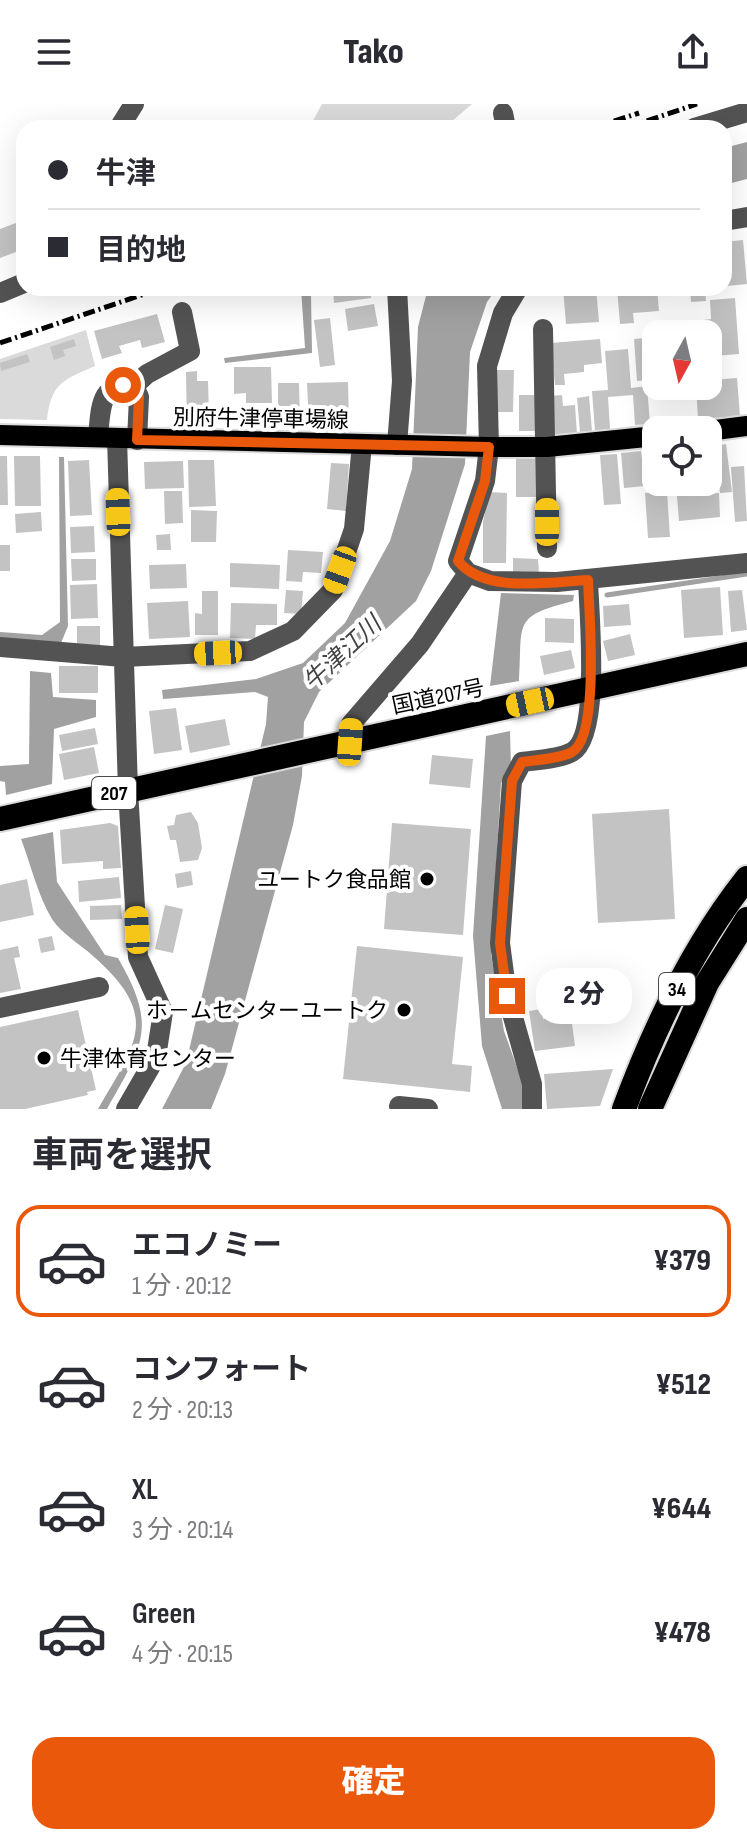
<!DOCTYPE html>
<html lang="ja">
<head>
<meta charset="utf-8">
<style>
	body { margin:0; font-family:"Sofia Sans Condensed","Noto Sans JP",sans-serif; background:#f2f2f3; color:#2b2b33; height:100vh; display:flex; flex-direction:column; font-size:30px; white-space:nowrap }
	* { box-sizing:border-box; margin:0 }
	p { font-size:26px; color:#7c7c81 }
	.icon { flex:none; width:44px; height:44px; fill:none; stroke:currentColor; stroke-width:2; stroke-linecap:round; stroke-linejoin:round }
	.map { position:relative; height:1005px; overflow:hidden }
	.drawer { display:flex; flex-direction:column; background:#fff; flex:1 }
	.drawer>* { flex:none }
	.guide { position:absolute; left:16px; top:16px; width:716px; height:176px; border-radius:24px; box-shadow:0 8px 32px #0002; display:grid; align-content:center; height:176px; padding:0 32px; background:#fff }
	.needle { width:52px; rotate:188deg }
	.buttons { position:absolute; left:642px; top:216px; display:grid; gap:16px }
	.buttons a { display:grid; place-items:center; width:80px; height:80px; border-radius:16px; background:#fff; box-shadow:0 8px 32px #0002; font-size:40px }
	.end { position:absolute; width:36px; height:36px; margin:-18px; border:10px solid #ea580c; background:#fff; box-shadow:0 0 0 4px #fff }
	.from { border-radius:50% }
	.bubble { position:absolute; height:56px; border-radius:24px; background:#fff; box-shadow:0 8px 32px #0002; font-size:26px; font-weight:800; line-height:56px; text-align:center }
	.car { position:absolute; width:24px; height:48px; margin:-24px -12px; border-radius:10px; box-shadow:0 0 6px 2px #0007; background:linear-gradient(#f5c518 24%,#345 0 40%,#f5c518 0 76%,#345 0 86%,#f5c518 0) }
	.guide b { display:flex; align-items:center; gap:28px; height:76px; font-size:30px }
	.guide b+b { border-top:2px solid #e1e1e2 }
	.guide i { width:20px; height:20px; background:#2b2b33 }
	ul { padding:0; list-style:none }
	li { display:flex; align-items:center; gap:24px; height:112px; margin:0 16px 12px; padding:0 16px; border:4px solid transparent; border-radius:24px }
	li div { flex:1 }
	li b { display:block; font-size:30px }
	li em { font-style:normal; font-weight:800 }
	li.selected { border-color:#ea580c }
	li>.icon { width:72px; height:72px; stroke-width:1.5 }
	h2 { padding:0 32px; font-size:36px; line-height:96px }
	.button { display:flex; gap:16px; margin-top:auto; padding:16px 32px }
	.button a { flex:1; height:92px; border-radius:24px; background:#ea580c; color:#fff; font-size:32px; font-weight:800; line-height:92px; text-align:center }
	header { display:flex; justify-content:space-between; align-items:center; height:104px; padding:0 32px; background:#fff; font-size:36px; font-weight:800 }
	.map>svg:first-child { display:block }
	.green { fill:#dadada }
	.water { fill:#a1a1a1 }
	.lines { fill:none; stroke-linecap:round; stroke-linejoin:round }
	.stream { stroke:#a1a1a1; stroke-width:5 }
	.building { fill:#c3c3c3 }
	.major-casing { stroke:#dbdbdb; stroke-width:24 }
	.highway-casing { stroke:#dbdbdb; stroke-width:28 }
	.minor { stroke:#535353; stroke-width:20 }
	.major { stroke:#000; stroke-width:20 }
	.highway { stroke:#000; stroke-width:24 }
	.rail { stroke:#000; stroke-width:5; stroke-dasharray:12 4 2 4; stroke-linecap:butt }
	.route { stroke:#ea580c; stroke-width:10 }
	.poi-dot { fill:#000; stroke:#fff; stroke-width:3 }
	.labels { text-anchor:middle; stroke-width:8; stroke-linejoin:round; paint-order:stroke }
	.shield { fill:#fff; stroke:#4c4c4c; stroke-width:2 }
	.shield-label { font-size:20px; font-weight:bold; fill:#000 }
	.street-label { font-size:22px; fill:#000; stroke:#fff }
	.poi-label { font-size:22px; fill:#000; stroke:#fff; text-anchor:end }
	.water-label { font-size:24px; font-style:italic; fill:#424242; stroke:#fff }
</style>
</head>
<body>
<header><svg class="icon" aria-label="menu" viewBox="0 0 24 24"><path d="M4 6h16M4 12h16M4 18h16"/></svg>Tako<svg class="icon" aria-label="share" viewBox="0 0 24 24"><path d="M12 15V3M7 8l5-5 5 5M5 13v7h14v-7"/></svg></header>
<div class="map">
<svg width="747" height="1005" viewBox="0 0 747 1005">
	<rect width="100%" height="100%" fill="#fff"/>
	<path class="green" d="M322,0h150l-28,24h-135z
		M86,226l9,36c-32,14 -44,17 -48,54l-47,-1v-60z"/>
	<path class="water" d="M747,38v37l-23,6v-37z
		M301,184h8l2,6 1,59 -87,10 -1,-5 81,-10z
		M428,184h69l-10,14 -17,50 -5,112 -34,107 -15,30 -97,91 -15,30 -2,54 -9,49 -68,249 -14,35h-49l24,-46 80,-339 2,-27 -13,-5 -92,7 -1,-9 94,-11 47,-16 42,-40 45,-82 22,-72 6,-142z
		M59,353h5l4,169 -7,17 -61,-3v-8l42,3 18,-13z
		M501,489l73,2 -1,6c-62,16 -50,21 -54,80l-29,5z
		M30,567l21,2 2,24 43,3v17l-42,12 -2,55 -46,11 -1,-13 -5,-1v-15l29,-2z
		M510,627l1,36 -10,16 -10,171 13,77 20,56 -2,22h-20l-20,-63 -9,-110 13,-200z
		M53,728l4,50 48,73 13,3c40,69 25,87 -11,151h-9c39,-67 63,-93 -5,-153 -12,-11 -32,-23 -41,-37 -14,-23 -21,-54 -31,-80z"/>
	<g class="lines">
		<path class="stream" d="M607,491l140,-21"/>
	</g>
	<path class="building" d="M24,116v29l-24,9v-29z
		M743,136l4,44 -20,2 -3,-44z
		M333,184h37l1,10 -37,5z
		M563,184h33l3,34 -33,2z
		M617,184h40l2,23 -26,2 1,10 -14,1z
		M690,184h15l1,13 -15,1z
		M735,194l4,56 -25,2 -1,-18 -5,1v-5h-12l-1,-13 16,-2 -1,-19z
		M374,200l4,22 -30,5 -3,-22z
		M157,210l8,28 -23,6 -2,-8 -21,6 3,7 -20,6 -8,-28z
		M330,214l5,47 -15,2 -6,-47z
		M656,233v42l-19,2 -3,-42z
		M74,235l2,7 -13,4 2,6 -11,4 -4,-13z
		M600,235l2,24 -18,2v7l-20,2 1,11h-10l-4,-42z
		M628,245l3,39 16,-2 3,38 -15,1 -2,-30 -25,2 2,32 -15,2 -3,-40 16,-1 -3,-39z
		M27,250l3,8 -29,9 -1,-8z
		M234,263h37l1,36h-26v-10l-12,1z
		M708,264l4,12 25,-2 3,38 -42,3 -2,-33h12z
		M497,266h17l-1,42h-17z
		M197,267v10h11l1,35h5l1,15h-28l-1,-59z
		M348,278l1,42 -40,1 -2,-42z
		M278,279h21l1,41h-22z
		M519,291h18l-1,36h-17z
		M562,291l1,11 12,-1 2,29 -24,1 -3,-39z
		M589,292l3,35 -12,1 -3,-34z
		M726,340l6,48 -12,1 -5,-47z
		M641,347l4,35 -21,2 -3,-35z
		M617,350l4,50 -17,1 -4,-50z
		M0,352h7l1,49h-8z
		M14,352h26l1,50h-26z
		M516,354h23l-1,39h-22z
		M89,356l3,55 -22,1 -2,-55z
		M188,356h26l2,46 -27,1z
		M183,357l1,27 -39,1 -1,-27z
		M331,359l18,1 -3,47 -19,-2z
		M744,362l3,55 -12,1 -4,-55z
		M164,387h18l1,32 -18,1z
		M489,388l18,1 -1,70h-23v-41z
		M667,388l3,45 -22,1 -3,-45z
		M719,389l1,24 -41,4 -2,-25z
		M191,406l26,1 -1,31h-25z
		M41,408l1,19 -26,2 -1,-19z
		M94,422l1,26 -24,1 -1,-26z
		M170,430l1,16h-14l-1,-15z
		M0,441h10v26h-10z
		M288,446l35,2 -2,21 -18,-1 -1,10 -16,-1z
		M513,454l25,1 1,14h-26z
		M71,455h25v21l-24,1z
		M230,459l50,2 -1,24 -49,-2z
		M186,460l1,24 -37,1 -1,-24z
		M97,480l1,34 -27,1 -1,-34z
		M720,483l3,48 -39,3 -3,-48z
		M286,486l17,1 -2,23 -17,-1z
		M742,486l5,40 -16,2 -3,-41z
		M202,487h16v44h-23v-22l7,1z
		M188,497l2,36 -41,2 -2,-36z
		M231,499l46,1v21h-21l-1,14 -25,-1z
		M629,500l2,21 -27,2 -1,-21z
		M545,514l29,1v24l-29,-1z
		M77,522h23v20l-23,1z
		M630,530l5,21 -27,6 -5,-20z
		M571,546l4,18 -31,7 -4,-19z
		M59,562h39v27h-39z
		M176,604l6,42 -28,4 -5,-43z
		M225,615l5,26 -40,8 -5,-27z
		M95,624l3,16 -36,7 -3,-16z
		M94,643l5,26 -35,7 -5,-26z
		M432,651l41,4 -3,29 -41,-4z
		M669,705l6,110 -77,4 -6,-109z
		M191,708l7,11 4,25 -4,12 -18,2 -4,-22h-6l-3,-14 7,-1 2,-10z
		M110,719l8,3 3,42 -18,1v-8l-41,3 -2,-34z
		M392,719l79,6 -8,106 -79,-6z
		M191,767l2,14 -16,3 -2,-14z
		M119,773l2,21 -42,4 -1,-21z
		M27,775l7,36 -34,7v-37z
		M121,801l1,14 -32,1v-14z
		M165,801l18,4 -10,44 -18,-4z
		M52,832l3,14 -14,3 -3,-14z
		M18,842l2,11 -6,1 7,31 -21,4v-43z
		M357,842l106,11 -11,107 20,2 -2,26 -127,-13z
		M542,905l1,10 28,-3 4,30 -40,5 -6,-40z
		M78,906l18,80 -9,2 1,3 -63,14h-25v-82z
		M613,965l-13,37 -53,3 -3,-35z"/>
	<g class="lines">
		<g class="major-casing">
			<path id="major" d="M708,327l39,-5
				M0,331l489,12h58l109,-11"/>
		</g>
		<g class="highway-casing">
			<path id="highway" d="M0,715l747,-165
				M624,1005c30,-81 69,-163 123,-231
				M650,1005l57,-126 40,-64"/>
		</g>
		<path class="minor" d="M503,9l3,15
			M119,24l15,-24
			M694,24l53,-16
			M724,117l23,-4
			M518,184l-15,25 -16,53 2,81 -4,34 -27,80 10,12 22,8 67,1 190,-19
			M0,189l24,-10
			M543,225l4,219
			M134,282l13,-12 43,-23 -8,-39
			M98,332c3,-27 1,-55 36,-50l5,11 -2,43
			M117,334l11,352 10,167 25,55 -7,45 -30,52
			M397,341l5,-64 -5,-93
			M0,543l123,10 127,-6 43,-20 40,-41 21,-61 8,-85
			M350,638l1,-18 69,-80 48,-71
			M0,904l99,-21
			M399,1002l29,3
			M532,1005v-25l-25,-88 -7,-53 12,-162 10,-19c14,-2 37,-3 50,-10 29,-16 17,-139 16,-172"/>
		<use href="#major" class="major"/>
		<use href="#highway" class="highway"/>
		<path class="rail" d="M593,24l46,-15
			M626,24l71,-24
			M0,239l162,-55"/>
	</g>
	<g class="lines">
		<path class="route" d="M123,281l11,1 5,11 -2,43 352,7 -4,34 -27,80c27,33 91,21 130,19 1,32 12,156 -16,172 -13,7 -36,8 -50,10l-10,19 -12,162 7,53"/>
	</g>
	<g class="poi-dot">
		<circle cx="427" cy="775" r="8"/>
		<circle cx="404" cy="906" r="8"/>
		<circle cx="44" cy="954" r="8"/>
	</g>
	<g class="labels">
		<g class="shield">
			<rect x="92" y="673" width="44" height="32" rx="6"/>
			<rect x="659" y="869" width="36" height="32" rx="6"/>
		</g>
		<g class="shield-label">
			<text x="114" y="696">207</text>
			<text x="677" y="892">34</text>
		</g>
		<g class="street-label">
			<text transform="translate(261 314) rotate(1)" y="8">別府牛津停車場線</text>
			<text transform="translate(438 592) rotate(-12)" y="8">国道207号</text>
		</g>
		<g class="poi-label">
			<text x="411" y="783">ユートク食品館</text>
			<text x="388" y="914">ホ－ムセンターユートク</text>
			<text x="60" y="962" text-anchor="start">牛津体育センター</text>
		</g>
		<g class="water-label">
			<text transform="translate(342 549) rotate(-43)" y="8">牛津江川</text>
		</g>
	</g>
</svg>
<div class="buttons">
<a><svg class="needle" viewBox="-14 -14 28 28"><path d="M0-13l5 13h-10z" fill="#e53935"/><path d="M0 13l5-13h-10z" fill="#7c7c81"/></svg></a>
<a><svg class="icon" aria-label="locate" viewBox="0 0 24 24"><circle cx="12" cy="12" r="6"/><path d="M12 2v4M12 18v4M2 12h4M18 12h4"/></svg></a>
</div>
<i class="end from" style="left:123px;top:281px"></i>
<i class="end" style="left:507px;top:892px"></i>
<div class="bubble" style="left:536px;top:864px;width:96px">2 分</div>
<i class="car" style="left:118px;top:408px;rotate:358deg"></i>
<i class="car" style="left:547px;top:418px;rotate:0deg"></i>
<i class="car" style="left:340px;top:466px;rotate:200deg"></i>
<i class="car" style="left:218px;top:549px;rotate:267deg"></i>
<i class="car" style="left:530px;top:598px;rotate:258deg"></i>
<i class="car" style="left:350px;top:638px;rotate:4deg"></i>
<i class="car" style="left:137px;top:826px;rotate:357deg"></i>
<div class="guide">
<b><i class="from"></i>牛津</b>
<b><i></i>目的地</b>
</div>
</div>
<section class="drawer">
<h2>車両を選択</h2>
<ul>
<li class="selected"><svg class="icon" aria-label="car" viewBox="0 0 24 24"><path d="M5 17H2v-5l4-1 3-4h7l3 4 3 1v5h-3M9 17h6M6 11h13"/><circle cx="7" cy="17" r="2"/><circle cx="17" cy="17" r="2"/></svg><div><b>エコノミー</b><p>1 分 · 20:12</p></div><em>¥379</em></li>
<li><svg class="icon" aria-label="car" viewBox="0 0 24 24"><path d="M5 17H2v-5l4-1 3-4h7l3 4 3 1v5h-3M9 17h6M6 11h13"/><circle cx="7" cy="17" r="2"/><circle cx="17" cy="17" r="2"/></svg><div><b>コンフォート</b><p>2 分 · 20:13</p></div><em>¥512</em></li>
<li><svg class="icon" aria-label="car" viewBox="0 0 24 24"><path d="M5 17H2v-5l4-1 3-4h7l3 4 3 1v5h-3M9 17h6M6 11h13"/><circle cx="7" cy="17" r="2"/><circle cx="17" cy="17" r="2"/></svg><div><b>XL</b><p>3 分 · 20:14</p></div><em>¥644</em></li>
<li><svg class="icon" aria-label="car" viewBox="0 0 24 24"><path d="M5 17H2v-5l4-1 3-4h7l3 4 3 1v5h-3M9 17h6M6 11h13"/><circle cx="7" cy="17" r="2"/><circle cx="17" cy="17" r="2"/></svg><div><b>Green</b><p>4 分 · 20:15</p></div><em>¥478</em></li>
</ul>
<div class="button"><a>確定</a></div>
</section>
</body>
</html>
